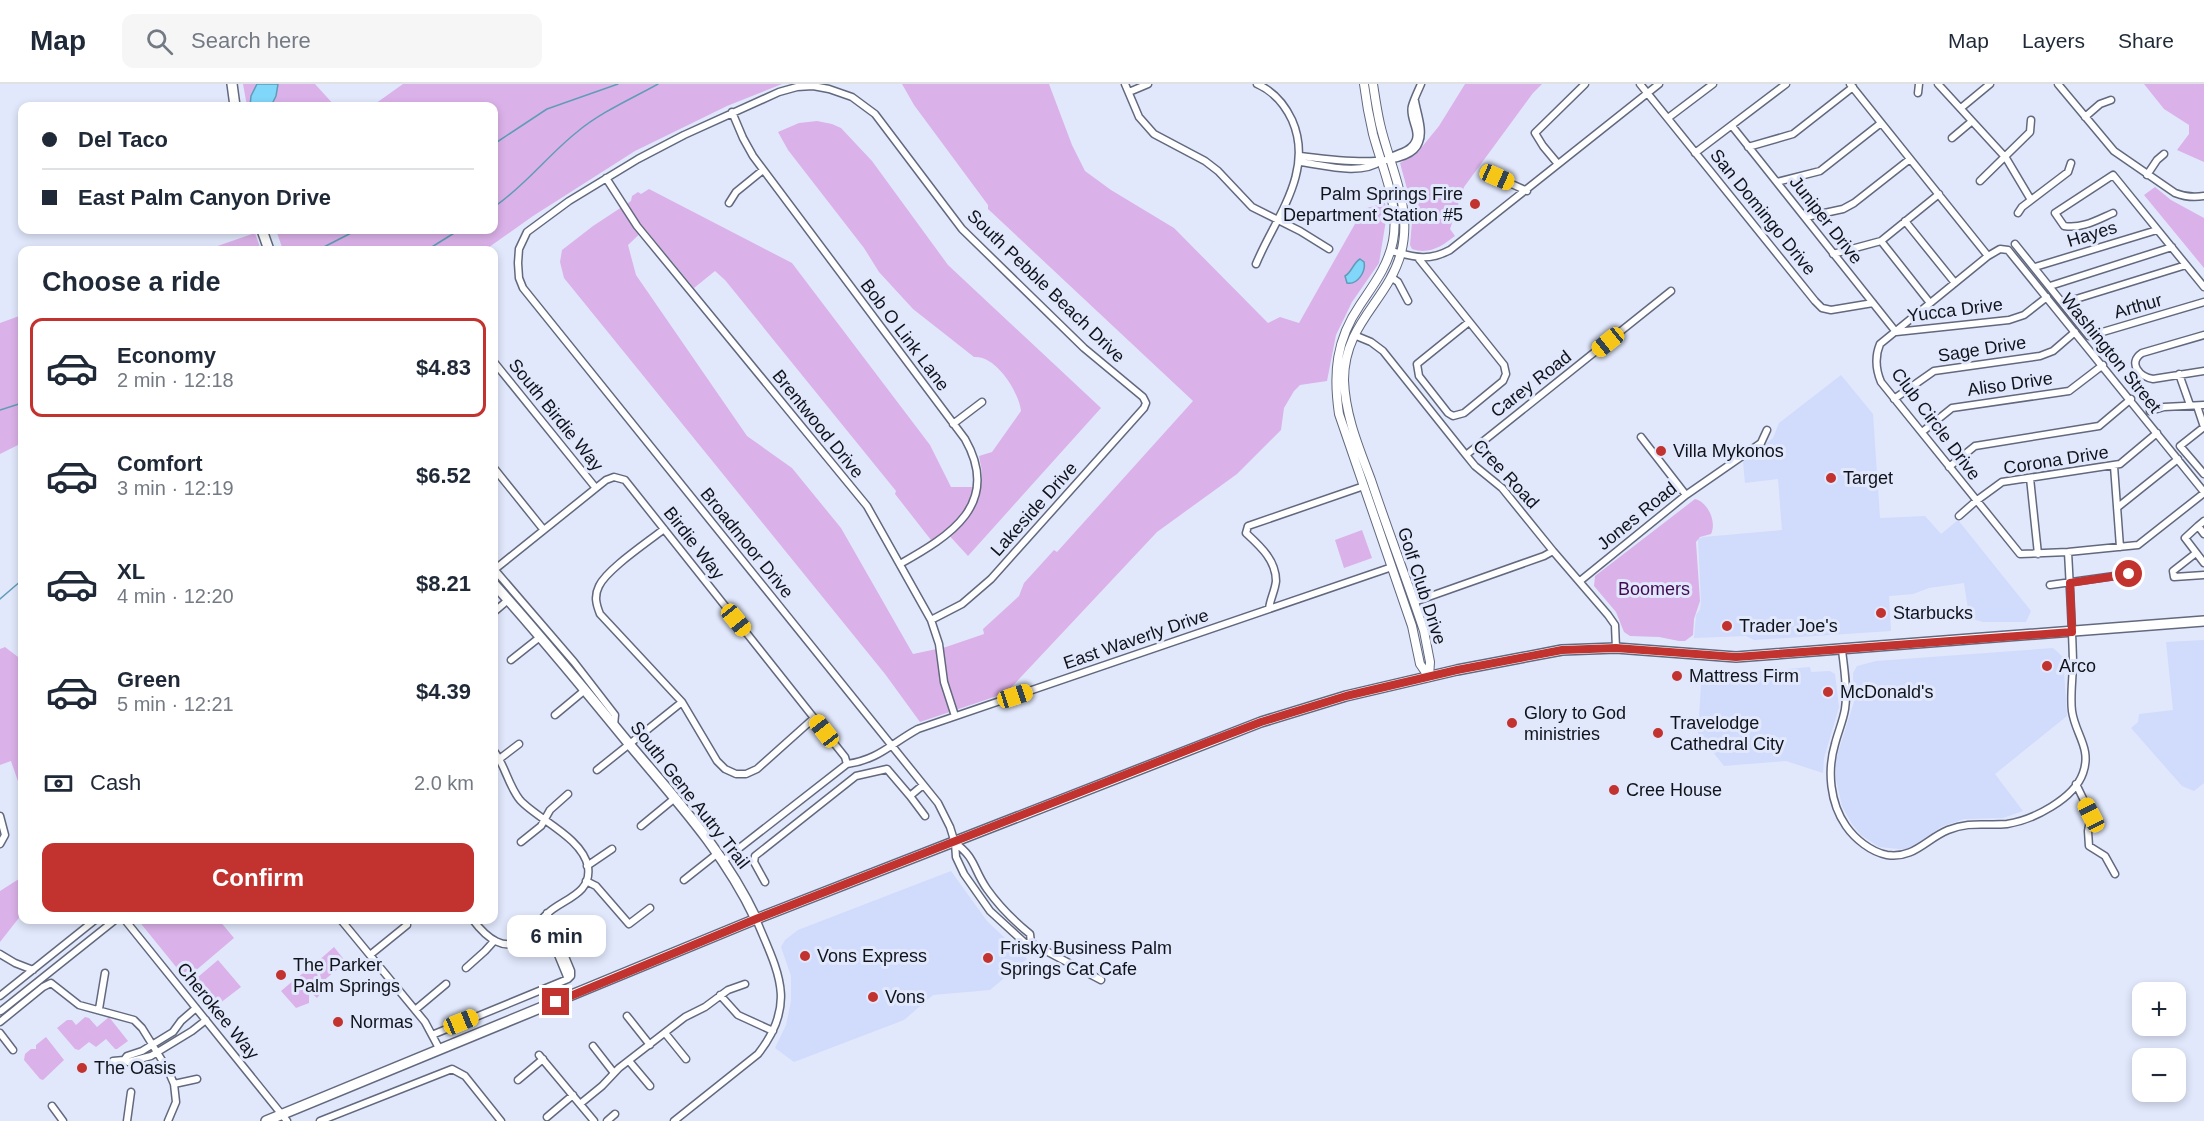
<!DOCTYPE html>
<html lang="en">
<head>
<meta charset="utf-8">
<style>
	body { margin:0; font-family:Arial,sans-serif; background:#f6f6f7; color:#1f2937; height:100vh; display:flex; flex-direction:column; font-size:22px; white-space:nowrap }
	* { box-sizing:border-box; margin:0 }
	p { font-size:20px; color:#747a83 }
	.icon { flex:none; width:33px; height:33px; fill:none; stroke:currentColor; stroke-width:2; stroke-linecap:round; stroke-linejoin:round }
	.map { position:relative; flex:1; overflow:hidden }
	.side { position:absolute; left:18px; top:162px; width:480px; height:678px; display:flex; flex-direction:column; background:#fff; border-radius:12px; box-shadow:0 3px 9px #0003 }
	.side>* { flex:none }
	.top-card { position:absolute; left:18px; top:18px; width:480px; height:132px; border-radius:12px; box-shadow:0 3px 9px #0003; display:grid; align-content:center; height:132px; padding:0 24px; background:#fff }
	.tools { position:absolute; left:2132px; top:898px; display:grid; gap:12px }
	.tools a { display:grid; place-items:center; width:54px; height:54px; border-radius:12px; background:#fff; box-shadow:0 3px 9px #0003; font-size:30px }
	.end { position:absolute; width:27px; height:27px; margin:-14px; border:8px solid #c23330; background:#fff; box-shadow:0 0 0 3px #fff }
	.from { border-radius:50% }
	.bubble { position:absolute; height:42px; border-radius:12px; background:#fff; box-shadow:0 3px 9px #0003; font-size:20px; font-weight:800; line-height:42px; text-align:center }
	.car { position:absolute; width:18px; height:36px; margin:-18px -9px; border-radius:8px; box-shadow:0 0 4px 2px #0007; background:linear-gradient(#f5c518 24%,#345 0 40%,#f5c518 0 76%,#345 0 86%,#f5c518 0) }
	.top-card b { display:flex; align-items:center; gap:21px; height:57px; font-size:22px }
	.top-card b+b { border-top:2px solid #e0e1e3 }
	.top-card i { width:15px; height:15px; background:#1f2937 }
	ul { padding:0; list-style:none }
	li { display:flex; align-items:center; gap:18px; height:99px; margin:0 12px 9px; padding:0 12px; border:3px solid transparent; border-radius:12px }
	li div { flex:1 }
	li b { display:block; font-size:22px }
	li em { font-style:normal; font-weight:800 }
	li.on { border-color:#c23330 }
	li>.icon { width:54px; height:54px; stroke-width:1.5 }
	h2 { padding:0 24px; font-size:27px; line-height:72px }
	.pay { display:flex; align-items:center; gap:15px; height:66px; padding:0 24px; font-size:22px }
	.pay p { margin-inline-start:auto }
	.action { display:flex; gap:12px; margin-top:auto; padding:12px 24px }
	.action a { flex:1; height:69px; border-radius:12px; background:#c23330; color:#fff; font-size:24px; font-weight:800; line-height:69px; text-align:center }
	header { display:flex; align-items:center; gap:36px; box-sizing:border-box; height:84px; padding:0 30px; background:#fff; border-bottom:2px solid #e0e1e3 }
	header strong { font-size:28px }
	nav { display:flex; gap:33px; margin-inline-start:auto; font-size:21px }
	.search { width:420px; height:54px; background:#f6f6f7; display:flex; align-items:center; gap:15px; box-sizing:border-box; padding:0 21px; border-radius:12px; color:#747a83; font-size:22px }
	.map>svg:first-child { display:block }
	.built { fill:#d1dbfb }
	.green { fill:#dbb1e9 }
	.water { fill:#81d7fa; stroke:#5f9cb7; stroke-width:1.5 }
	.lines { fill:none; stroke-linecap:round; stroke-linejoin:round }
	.stream { stroke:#5f9cb7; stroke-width:1.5 }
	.minor-casing { stroke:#62697e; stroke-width:9 }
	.tertiary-casing { stroke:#62697e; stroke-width:10 }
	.primary-casing { stroke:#62697e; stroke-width:12 }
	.minor { stroke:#fff; stroke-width:6 }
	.tertiary { stroke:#fff; stroke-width:8 }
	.primary { stroke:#fff; stroke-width:9 }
	.route { stroke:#c23330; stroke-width:8 }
	.poi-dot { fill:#c23330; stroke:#e1e8fc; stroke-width:2 }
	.labels { text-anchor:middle; stroke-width:6; stroke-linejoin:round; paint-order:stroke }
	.poi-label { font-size:18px; fill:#11131b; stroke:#e1e8fc; text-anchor:start }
	.street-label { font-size:18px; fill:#11131b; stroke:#e1e8fc }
	.park-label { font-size:18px; fill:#430a53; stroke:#e1e8fc }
</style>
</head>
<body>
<header>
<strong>Map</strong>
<div class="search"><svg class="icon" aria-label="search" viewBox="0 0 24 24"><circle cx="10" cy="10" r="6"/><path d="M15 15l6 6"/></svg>Search here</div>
<nav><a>Map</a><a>Layers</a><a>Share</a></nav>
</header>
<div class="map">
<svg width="2204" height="1037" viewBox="0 0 2204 1037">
	<rect width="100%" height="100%" fill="#e1e8fc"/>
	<path class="built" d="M1841,291l32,39 7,104 45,-2 16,18 17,-14 73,91 -5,11h-43l-10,-3 -4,-3 -5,-33 -35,5 -16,6 -24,2 2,35 -137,9 -8,-4 -52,2 2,-23 4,-6 1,-7 -3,-63 5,-2 79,-7 -4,-51 -33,4 -2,-21 30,-24 6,-15z
		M2204,556v143l-10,8 -12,-5 -51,-58 7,-6 1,-8 34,-4 -7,-68z
		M2053,564l10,9 4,59 -72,58 28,37 -20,7 -39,1 -23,8 -32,23 -30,-3 -18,-12 -9,-11 -10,-18 -6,-27v-20l18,-57 -1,-29 4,-7 19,-5z
		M1810,583l1,5 19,-1 5,3 4,33 -15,51 -1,15 -37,-12 -62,5 -26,-33 4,-63 48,2z
		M951,787l36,50 40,38 -37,31 -57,5 -29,25 -110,42 -19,-14 11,-23 5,-24v-25l-10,-29 4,-7 13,-10z"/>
	<path class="green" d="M243,0h72l20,22h-88z
		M403,0h379l-55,22 -92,45 -102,65 -48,34h-202l-7,-20h218v-124h-122z
		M902,0h147l23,61 13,26 26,19 63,38 94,95 12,-6 19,6 61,-108 7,-7 18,-5 2,11 -8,49 -27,39 -16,33 -9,46 -27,4 -6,6 -10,17 -3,22 -44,44 -80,58 -151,161 -86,29 -35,-48 -321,-396 -4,-16 2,-12 31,-24 38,-25 1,-5 6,-4 3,2 8,-5 143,74 138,182 21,42h30l1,-16 -3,-15 13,-4 29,-41c-2,-19 -25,-56 -47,-54l-61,-48 -34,-37 -15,-24 -76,-98 -10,-18 21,-9 18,-2 15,3 9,4 31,33 76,104 153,143 -133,148 -22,-24 -15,8 -36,-46 1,-3 -171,-211 -10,-9 -21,17 -49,-59 -17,16 8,30 111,161 45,32 49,60 72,126 33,-7 38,-13 -1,-5 36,-33 5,-13 30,-33 3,2 136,-151 -205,-192v-4l-74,-100z
		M1465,0h77l-9,9 -69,94 -14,42 5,7c-13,10 -26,19 -43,13l-2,-4 2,-23 -3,-26 -9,-33 17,-10 22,-27z
		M2144,0h60v78l-27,-12 12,-16v-9l-25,-16z
		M2155,103l16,13 33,18v50l-60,-73z
		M255,149l6,17h-55z
		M22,231v128l-22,11v-131z
		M1695,415c13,3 22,23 16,35l-11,3 -4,5 4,59 -6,18 -1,16 -8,6h-6l-20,-4 -29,-1 -6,-4 -8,-20 -22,-26 1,-10z
		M1362,446l10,28 -28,10 -9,-28z
		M5,563l17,13v133l-11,-32 -11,4v-116z
		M22,793v37l-22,28v-51z
		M138,836h81l15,18 -40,34 4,5 20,-17 23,27 -30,23z
		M334,863l12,15 -24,20 -5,-20z
		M315,879l6,30 -4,5 -21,-19z
		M294,896l15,15v8l-13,5 -15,-17z
		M85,933l4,1 8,9 12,-10 19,24 -11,8h-2l-9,-10 -10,8 -7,-5 -10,8 -4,-1 -18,-21 10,-8h5l4,5z
		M46,953l18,23 -21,20 -3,-1 -16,-19 1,-6 6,-5h5v-4z"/>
	<path class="water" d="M257,0h21l-2,12 -5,10h-21l1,-10z
		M1360,175l4,3c2,9 -6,23 -17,21l-2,-7c7,-4 8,-13 15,-17z"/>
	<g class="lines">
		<path class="stream" d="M494,60l53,-35 71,-25
			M494,123c31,-21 54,-52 83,-75 24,-20 54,-33 81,-48
			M318,166l39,-20
			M427,166l32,-20
			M0,326l22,-7
			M0,515l22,-19"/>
		<g class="minor-casing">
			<path id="minor" d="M1125,0l14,33 15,17 51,27 13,10 34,36 48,24 29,18
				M1640,0l175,217 7,7 9,2 42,-7
				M1850,0l138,172
				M1938,0l68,74 25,42
				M2058,0l56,67 61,42c10,4 18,5 29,3
				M1129,8l19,-8
				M1918,9l1,-9
				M1961,24l29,-24
				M732,28l11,26 10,18 212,283c37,65 -15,97 -65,125
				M2085,33l15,-13 11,-4
				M1668,34l45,-34
				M1732,42l164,206 113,-12 15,-5 23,-18
				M1952,54l19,-16
				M1748,63l45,-13 60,-47
				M1695,69l91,-69
				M1300,72c25,3 109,16 119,-14 5,-11 -2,-29 -4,-41
				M1390,74c7,-5 15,-5 21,-11 14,-13 -3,-27 1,-41 2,-7 6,-15 9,-22
				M1300,78c23,3 61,14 81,-1
				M1558,80l-15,-18 -8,-13 50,-49
				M2147,91l10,-15 7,-6
				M1496,93l31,14
				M606,94l31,48 230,280 64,114 8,24 5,38 11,34
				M1980,97l50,-49 1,-12
				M1777,98l43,-11 61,-48
				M729,119l7,-11 27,-22
				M2018,129l4,-6 46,-35 3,-9
				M2113,129c-16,7 -31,16 -49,13l-9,-13 58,-38 91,112
				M1806,133l37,-8 11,-6 56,-44
				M1905,137l50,62
				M1881,157l49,62
				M2015,160l74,92 115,-34
				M1391,167c23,6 37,11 59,-1l209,-166
				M1833,170l48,-13 58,-47
				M1419,175l85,106 2,9 -3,7 -39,32 -11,3 -5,-3 -29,-37 -2,-12 52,-42
				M1256,180c19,-46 59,-92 36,-144 -7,-15 -19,-29 -35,-36
				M2035,183l122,-37
				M1391,193l7,5 10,19
				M2050,202l122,-39
				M2063,219l123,-38
				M1354,251l17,7 12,9 83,104 9,11 27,22 51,63 55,64 7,10 1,23
				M2204,251l-62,18c-15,10 -2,24 11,26l51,-8
				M494,278l101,125
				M2179,290l11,31
				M1894,315l40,-28 106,-15 13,-5 22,-19
				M2197,322l7,21
				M2150,327l14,-4 40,-2
				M953,340l29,-22
				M2204,343l-24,19 24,28
				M1922,348l30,-24 117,-17 34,-26
				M1641,353l45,58
				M1466,371l205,-164
				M2114,382l6,81
				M1949,383l26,-21 124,-20 32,-27
				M494,384l49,61
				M2030,394l8,76
				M2204,408l-196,-242 -8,-1 -12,7 -108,88c-5,12 -4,26 1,38l139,172 48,-2 70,-7 66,-52
				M2118,423l60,-48
				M1959,432l17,-15 26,-19 118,-18 37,-31
				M2204,437l-6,5 6,8
				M2198,442l-13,12 19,25
				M664,445c-16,13 -57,40 -65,57 -5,10 -3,18 1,28l82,88 35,59 8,8 11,5h10l11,-5 57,-51
				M2196,469l-23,18 1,6 30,-2
				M494,485l80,93 41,53 -1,10
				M494,486l112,-90 8,-3 11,3 220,277 2,7
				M1580,497l106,-86 75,-52 6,-13
				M2050,501l79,-11
				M1414,518l130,-46 9,-5
				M1269,525c1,-10 6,-18 7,-28 0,-21 -16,-35 -30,-48l2,-7 116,-40
				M494,528l14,-12
				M931,536l31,-16 29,-25 153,-171 2,-5 -3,-6 -59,-49 -122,-119 -87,-115 -23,-17 -23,-8 -16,-3 -16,1 -18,5 -95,43 -46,24 -69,42 -42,31 -8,17 -1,14 1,15 4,10 415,515 12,24 5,16 1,14 8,17 26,37 35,32h6l70,37
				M1842,566c2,18 6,40 3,59 -2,12 -7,23 -10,35 -8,27 -5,59 11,82 9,13 25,26 41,29 27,4 39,-16 61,-25 22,-9 37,-4 59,-6 26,-4 67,-25 76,-51 9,-25 -8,-39 -11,-62 -2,-15 1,-34 1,-50 -1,-36 -3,-73 -5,-109
				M511,576l29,-23
				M555,631l30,-25
				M498,676l21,-16
				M847,680c31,-4 45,-21 71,-35l474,-162
				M597,686l85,-68
				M2076,700l15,31 -3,16 1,15 16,10 10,18
				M910,712l15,20
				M0,732l5,19 -5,9
				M641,742l34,-28
				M521,758l20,-16 9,-16 18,-16
				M955,759c21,15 18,26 32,46 12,17 27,32 43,45l1,9
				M724,776l123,-96
				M587,782l25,-17
				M684,796l34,-27
				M586,797l10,5 33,38 21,-16
				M765,798l-11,-20 1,-6 101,-80 31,-7 23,27 13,-11
				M547,829l24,58v5l-3,3
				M125,836l162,201
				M341,836l84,102 15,28
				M473,836c12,16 33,36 53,16 8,-7 14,-16 22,-23 15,-14 44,-19 40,-46 -5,-29 -51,-48 -68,-67 -12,-15 -15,-35 -26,-49
				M541,836l6,8 21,51
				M0,870l15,9 18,7
				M370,871l37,-30
				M466,884l19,-17 9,-10
				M720,911l18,20 35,16
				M0,912l95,-76
				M99,925l6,-36
				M415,926l31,-26
				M1,927l114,-91
				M627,932l23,29
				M0,938l43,-35 8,-4 28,22 55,15 8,8 26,42 6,14 2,18 -8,19
				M0,949l13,17
				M665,949l21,26
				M432,951l136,-56
				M593,962l21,27
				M539,971l55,66
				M124,976l3,-4 15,-5 31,-19 8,-11 15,-13
				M113,977l11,-1 4,2 23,-6 41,-25 14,-11
				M629,977l21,25
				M518,996l25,-21
				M174,1000l23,-5
				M580,1020l22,-18 17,-18 66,-51 20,-10 23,-17 17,-6
				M52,1022l11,15
				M547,1033l26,-22
				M127,1037l4,-29
				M320,1037l132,-52 13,7 36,45
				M607,1037l8,-7
				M674,1037l84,-67c40,-51 20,-82 -2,-135"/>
		</g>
		<g class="tertiary-casing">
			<path id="tertiary" d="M1364,0c2,16 5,33 9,50 9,34 27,70 20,107 -5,25 -19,43 -33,64 -24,35 -27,68 -21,109l73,212 8,38 9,13
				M1373,0c2,13 4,27 7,40 10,44 33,83 21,129 -13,48 -57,70 -57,127 1,35 15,68 27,100 17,51 36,100 53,151l6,31 -1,15"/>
		</g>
		<g class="primary-casing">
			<path id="primary" d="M232,0l3,22
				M262,146l7,20
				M494,500c47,52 92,107 136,161 47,56 95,108 126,174
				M266,1037l490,-202 505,-197 85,-26 111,-26 105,-20 54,-2 120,9 468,-36"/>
		</g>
		<use href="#minor" class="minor"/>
		<use href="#tertiary" class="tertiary"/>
		<use href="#primary" class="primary"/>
	</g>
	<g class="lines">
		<path class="route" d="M556,918l200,-83 450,-176 55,-21 85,-26 111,-26 105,-20 54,-2 120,9 336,-25 -2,-49 59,-9"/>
	</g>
	<g class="poi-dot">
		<circle cx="1475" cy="120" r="6"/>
		<circle cx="1661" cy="367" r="6"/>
		<circle cx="1831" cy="394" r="6"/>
		<circle cx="1881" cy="529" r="6"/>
		<circle cx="1727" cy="542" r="6"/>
		<circle cx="2047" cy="582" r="6"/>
		<circle cx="1677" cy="592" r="6"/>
		<circle cx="1828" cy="608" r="6"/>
		<circle cx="1512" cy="639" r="6"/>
		<circle cx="1658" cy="649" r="6"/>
		<circle cx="1614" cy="706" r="6"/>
		<circle cx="805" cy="872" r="6"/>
		<circle cx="988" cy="874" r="6"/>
		<circle cx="281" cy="891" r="6"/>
		<circle cx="873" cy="913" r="6"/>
		<circle cx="338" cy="938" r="6"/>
		<circle cx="82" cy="984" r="6"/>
	</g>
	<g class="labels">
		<g class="poi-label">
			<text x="1463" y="116" text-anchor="end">Palm Springs Fire<tspan x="1463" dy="21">Department Station #5</tspan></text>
			<text x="1673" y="373">Villa Mykonos</text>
			<text x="1843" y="400">Target</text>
			<text x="1893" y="535">Starbucks</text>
			<text x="1739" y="548">Trader Joe's</text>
			<text x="2059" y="588">Arco</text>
			<text x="1689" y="598">Mattress Firm</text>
			<text x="1840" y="614">McDonald's</text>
			<text x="1524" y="635">Glory to God<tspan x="1524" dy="21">ministries</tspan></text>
			<text x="1670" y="645">Travelodge<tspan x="1670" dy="21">Cathedral City</tspan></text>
			<text x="1626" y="712">Cree House</text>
			<text x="1000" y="870">Frisky Business Palm<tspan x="1000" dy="21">Springs Cat Cafe</tspan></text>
			<text x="817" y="878">Vons Express</text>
			<text x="293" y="887">The Parker<tspan x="293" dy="21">Palm Springs</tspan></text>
			<text x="885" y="919">Vons</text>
			<text x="350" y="944">Normas</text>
			<text x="94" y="990">The Oasis</text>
		</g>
		<g class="street-label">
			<text transform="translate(1763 128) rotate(51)" y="6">San Domingo Drive</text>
			<text transform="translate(1826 136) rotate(52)" y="6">Juniper Drive</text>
			<text transform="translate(2092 150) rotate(-17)" y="6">Hayes</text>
			<text transform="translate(1046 202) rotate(44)" y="6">South Pebble Beach Drive</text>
			<text transform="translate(2138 222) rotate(-16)" y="6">Arthur</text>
			<text transform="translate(1955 226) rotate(-7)" y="6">Yucca Drive</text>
			<text transform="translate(905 251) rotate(53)" y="6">Bob O Link Lane</text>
			<text transform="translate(1982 265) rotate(-9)" y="6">Sage Drive</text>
			<text transform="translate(2111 269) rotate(51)" y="6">Washington Street</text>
			<text transform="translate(1531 300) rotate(-38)" y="6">Carey Road</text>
			<text transform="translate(2010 300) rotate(-8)" y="6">Aliso Drive</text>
			<text transform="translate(556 331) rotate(51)" y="6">South Birdie Way</text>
			<text transform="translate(818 340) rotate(51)" y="6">Brentwood Drive</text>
			<text transform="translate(1936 340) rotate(53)" y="6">Club Circle Drive</text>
			<text transform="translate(2056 376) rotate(-9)" y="6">Corona Drive</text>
			<text transform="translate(1506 390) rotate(47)" y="6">Cree Road</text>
			<text transform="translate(1034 425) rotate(-48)" y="6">Lakeside Drive</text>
			<text transform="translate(1637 432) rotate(-39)" y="6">Jones Road</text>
			<text transform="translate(694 459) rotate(52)" y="6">Birdie Way</text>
			<text transform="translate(747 459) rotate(51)" y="6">Broadmoor Drive</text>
			<text transform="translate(1422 502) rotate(72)" y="6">Golf Club Drive</text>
			<text transform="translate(1136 555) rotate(-19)" y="6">East Waverly Drive</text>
			<text transform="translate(690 711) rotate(52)" y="6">South Gene Autry Trail</text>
			<text transform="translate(218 927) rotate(51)" y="6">Cherokee Way</text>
		</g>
		<g class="park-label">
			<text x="1654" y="511">Boomers</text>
		</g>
	</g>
</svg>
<div class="tools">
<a>+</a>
<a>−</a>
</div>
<i class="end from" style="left:2129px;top:490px"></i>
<i class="end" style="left:556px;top:918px"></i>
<div class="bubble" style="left:507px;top:831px;width:99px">6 min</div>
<i class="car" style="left:1497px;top:93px;rotate:114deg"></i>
<i class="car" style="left:1608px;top:258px;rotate:231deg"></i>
<i class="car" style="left:736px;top:536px;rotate:141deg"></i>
<i class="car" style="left:1015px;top:612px;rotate:72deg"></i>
<i class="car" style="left:824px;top:647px;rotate:322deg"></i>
<i class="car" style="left:2091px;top:731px;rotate:333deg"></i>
<i class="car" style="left:461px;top:938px;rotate:68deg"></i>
<div class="top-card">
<b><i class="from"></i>Del Taco</b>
<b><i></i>East Palm Canyon Drive</b>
</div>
<section class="side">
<h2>Choose a ride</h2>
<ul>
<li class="on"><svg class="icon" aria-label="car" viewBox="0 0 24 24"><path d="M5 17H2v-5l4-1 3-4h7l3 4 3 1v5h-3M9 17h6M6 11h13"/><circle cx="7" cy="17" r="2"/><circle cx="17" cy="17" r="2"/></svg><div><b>Economy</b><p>2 min · 12:18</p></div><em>$4.83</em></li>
<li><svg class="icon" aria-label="car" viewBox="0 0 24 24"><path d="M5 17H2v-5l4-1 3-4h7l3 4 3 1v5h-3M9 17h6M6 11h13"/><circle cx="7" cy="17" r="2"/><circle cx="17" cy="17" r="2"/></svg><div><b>Comfort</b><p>3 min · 12:19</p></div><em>$6.52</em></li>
<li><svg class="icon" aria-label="car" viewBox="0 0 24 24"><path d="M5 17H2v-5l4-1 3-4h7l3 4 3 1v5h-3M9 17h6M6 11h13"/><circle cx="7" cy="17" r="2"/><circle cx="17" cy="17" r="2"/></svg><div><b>XL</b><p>4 min · 12:20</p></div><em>$8.21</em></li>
<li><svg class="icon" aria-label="car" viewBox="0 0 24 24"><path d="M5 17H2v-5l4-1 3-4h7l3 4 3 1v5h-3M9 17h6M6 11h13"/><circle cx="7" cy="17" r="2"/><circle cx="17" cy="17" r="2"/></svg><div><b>Green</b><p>5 min · 12:21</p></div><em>$4.39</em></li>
</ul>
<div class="pay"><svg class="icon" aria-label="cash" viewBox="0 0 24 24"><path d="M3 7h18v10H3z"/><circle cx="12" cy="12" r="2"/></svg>Cash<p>2.0 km</p></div>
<div class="action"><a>Confirm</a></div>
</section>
</div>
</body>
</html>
